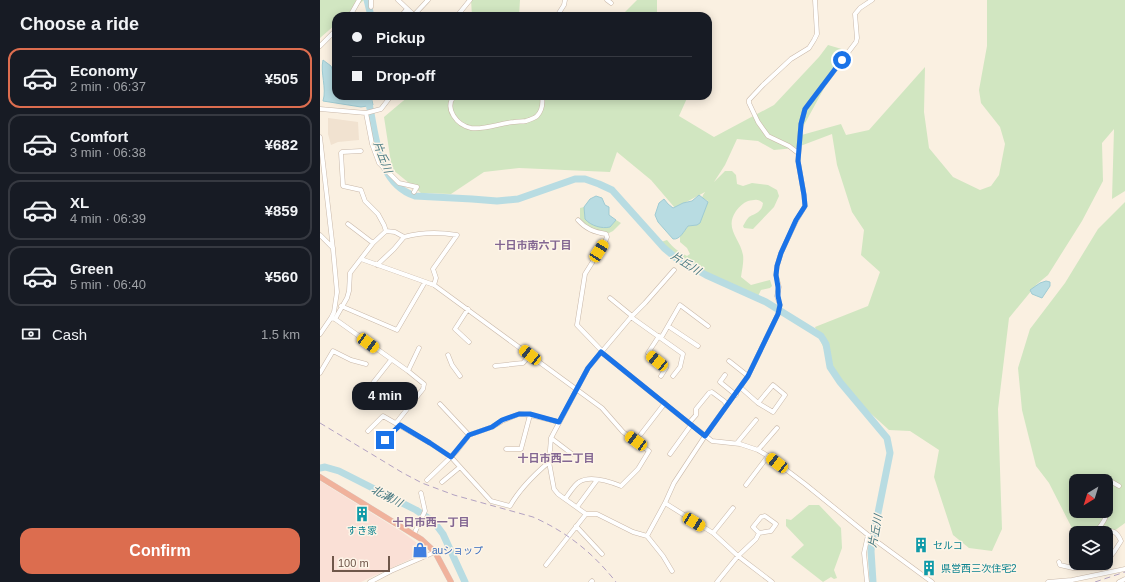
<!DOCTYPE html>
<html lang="en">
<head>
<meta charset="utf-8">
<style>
	body { margin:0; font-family:Arial,"Noto Sans JP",sans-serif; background:#20242c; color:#f1f3f6; height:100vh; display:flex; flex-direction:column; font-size:15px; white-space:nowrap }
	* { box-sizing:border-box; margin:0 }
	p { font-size:13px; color:#9ea1a6 }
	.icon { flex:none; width:22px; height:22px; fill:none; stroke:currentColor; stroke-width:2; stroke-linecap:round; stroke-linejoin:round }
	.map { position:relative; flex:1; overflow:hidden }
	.details { display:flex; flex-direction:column; background:#171b24; width:320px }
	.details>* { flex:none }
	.banner { position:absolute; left:12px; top:12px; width:380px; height:88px; border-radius:12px; box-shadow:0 2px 10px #0003; display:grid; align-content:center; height:88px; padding:0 20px; background:#171b24 }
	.needle { width:26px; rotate:218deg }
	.controls { position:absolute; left:749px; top:474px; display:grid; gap:8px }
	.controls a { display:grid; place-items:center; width:44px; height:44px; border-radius:8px; background:#171b24; box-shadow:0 2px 10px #0003; font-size:20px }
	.scale { position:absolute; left:12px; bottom:10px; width:58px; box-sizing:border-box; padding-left:4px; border:2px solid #6f574a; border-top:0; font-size:11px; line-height:14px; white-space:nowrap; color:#6f574a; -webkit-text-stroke:3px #fdf4e7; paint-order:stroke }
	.end { position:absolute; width:18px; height:18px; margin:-9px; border:5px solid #1a73e8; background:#fff; box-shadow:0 0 0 2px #fff }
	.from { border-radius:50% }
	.bubble { position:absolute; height:28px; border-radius:12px; background:#171b24; box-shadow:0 2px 10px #0003; font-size:13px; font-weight:700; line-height:28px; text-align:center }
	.car { position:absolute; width:12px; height:24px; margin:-12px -6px; border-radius:5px; box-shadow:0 0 3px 1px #0007; background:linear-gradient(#f5c518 24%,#345 0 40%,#f5c518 0 76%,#345 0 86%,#f5c518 0) }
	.banner b { display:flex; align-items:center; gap:14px; height:38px; font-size:15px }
	.banner b+b { border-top:1px solid #363941 }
	.banner i { width:10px; height:10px; background:#f1f3f6 }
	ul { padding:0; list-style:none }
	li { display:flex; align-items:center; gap:12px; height:60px; margin:0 8px 6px; padding:0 12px; border:2px solid #363941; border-radius:12px }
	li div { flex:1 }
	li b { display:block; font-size:15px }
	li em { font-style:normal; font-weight:700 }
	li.current { border-color:#dc6d4f }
	li>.icon { width:36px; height:36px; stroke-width:1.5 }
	h2 { padding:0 20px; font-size:18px; line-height:48px }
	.pay { display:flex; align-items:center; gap:10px; height:44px; padding:0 20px; font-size:15px }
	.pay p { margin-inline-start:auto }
	.button { display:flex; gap:8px; margin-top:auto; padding:8px 20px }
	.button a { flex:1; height:46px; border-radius:12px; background:#dc6d4f; color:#fff; font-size:16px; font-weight:700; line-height:46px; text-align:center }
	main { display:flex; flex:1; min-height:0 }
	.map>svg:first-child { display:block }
	.residential { fill:#f1e2d0 }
	.commercial { fill:#fae0d6 }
	.green { fill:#d1e6c1; fill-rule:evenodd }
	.water { fill:#b8dce2; stroke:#9fcbd3 }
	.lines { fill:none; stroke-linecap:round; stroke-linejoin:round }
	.river { stroke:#b8dce2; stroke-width:7 }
	.minor-casing { stroke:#c9b8a9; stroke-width:5 }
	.highway-casing { stroke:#d7d0cc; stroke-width:6 }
	.minor { stroke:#fff; stroke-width:4 }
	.highway { stroke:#f0b29c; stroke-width:5.5 }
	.rail { stroke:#b3a2c2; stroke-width:1; stroke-dasharray:6 4; stroke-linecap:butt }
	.route { stroke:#1a73e8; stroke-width:5 }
	.labels { text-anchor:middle; stroke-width:3; stroke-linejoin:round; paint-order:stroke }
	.culture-label { font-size:10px; fill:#0d838f; stroke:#fdf4e7; text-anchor:start }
	.shop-label { font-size:10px; fill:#366cbe; stroke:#fdf4e7; text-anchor:start }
	.water-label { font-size:11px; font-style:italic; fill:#467881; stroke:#fdf4e7 }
	.neighbourhood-label { font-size:11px; font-weight:bold; fill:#836692; stroke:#fdf4e7 }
</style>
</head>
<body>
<main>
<section class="details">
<h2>Choose a ride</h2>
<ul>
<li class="current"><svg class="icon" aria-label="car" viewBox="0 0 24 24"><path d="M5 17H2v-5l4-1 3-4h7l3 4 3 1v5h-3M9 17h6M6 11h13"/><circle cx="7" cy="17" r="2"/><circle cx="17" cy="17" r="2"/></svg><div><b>Economy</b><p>2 min · 06:37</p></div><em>¥505</em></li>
<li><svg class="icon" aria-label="car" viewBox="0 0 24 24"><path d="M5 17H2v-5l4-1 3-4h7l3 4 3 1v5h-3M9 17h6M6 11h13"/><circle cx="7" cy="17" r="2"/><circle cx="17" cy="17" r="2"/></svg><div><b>Comfort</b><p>3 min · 06:38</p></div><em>¥682</em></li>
<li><svg class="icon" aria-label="car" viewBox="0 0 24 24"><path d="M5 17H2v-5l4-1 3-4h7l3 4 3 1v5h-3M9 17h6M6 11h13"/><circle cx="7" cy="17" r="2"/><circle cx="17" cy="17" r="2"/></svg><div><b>XL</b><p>4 min · 06:39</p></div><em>¥859</em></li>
<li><svg class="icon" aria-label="car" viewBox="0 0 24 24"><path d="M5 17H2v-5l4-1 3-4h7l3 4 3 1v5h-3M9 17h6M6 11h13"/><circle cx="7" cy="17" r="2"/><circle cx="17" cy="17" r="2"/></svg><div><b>Green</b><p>5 min · 06:40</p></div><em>¥560</em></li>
</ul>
<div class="pay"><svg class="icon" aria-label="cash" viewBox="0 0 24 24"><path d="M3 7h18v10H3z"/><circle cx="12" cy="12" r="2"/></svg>Cash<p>1.5 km</p></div>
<div class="button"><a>Confirm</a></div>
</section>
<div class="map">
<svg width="805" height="582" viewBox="0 0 805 582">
	<rect width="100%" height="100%" fill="#faf0e1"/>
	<path class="residential" d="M8,118l30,4 1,18 -21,2 -7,3 -3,-11z"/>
	<path class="commercial" d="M0,481l82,51 26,19 -67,31h-41z"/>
	<path class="green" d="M0,0h44l-19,16h-9v8l-16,14z
		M151,0h49l-1,16h-47z
		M317,0h20v16h-36z
		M667,0h138v191l-13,8 2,-70 -12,14 1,38 -21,40 -34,54 -11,9 -28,34 -11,91 4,120 -10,22 -23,-3 -16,-13 -19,-58 5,-27 -29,-19 -21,-1 -32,-29 -25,-32 -17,-42 53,-21 12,-34 -19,-17 3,-25 -12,-18 -15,-47 -5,-31 -37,14 -21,2 -16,-9 -21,-2 -12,26 -11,17 11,-11h7l4,4 1,9 6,2 9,-3 16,2 9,5 2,6 -5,11 -21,22 -9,-1 -1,-2c2,-3 3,-6 6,-9 7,-4 13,-5 14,-14 -5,-5 -9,-3 -15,-2 -5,2 -9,6 -12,10 -12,18 4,27 7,44 1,7 -1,15 -2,22l10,8 19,-5 2,6 -2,2 -9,2 -3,6c-35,-14 -68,-30 -97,-54l6,-2c6,8 12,12 20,16l3,-2 -3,-6 -7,-6v-6l8,-10 9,-1 11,-24 -6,-3 1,-3 2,-3 -30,16 -24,-28 -34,-28 -7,20 -91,-4 -35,4 -33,22 -30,-1 -29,-24 -8,-52 25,-21h279l-9,20 35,21 60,-32 45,-48 9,-12 17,5 -47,86 43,-12 5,11 23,-5 56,-63 -1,45 5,36 24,29 27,13 11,-4 8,-11 6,-31 -5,-17 -19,-24 -2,-13 8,-44z
		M805,202v321l-19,14v-4h-30v3l-27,-53 -13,-17 -14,-56 -4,-42 12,-39 35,-46 33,-54zM756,481h30v30h-30z
		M264,207l1,12 25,8 6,-7 5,3 -8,8 -4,2 -15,-2 -6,-3 -8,-9v-11z
		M489,505h10l22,23 1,20 -8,22 3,8 -3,1 -3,-2 -8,5 -32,-25 13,-12 -18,-19v-7l5,1z"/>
	<path class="water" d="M3,60l8,6 2,6 3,2v22h35l2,9 -12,2 -38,-6c4,-13 -3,-28 0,-41z
		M379,195l9,7 -8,21 -3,2 -9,1c-4,5 -8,14 -15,13l-15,-17 -3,-7 4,-12 5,-4 4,5 5,4 10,-5 9,-2z
		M276,196l6,2 3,7 4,2v8l7,5 -6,7c-8,2 -19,-1 -25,-8l-1,-12 6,-8z
		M726,281l4,1v4l-8,12 -10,-4 -2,-4 10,-7z"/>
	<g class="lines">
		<path class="river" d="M47,0l4,16
			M47,96c10,34 7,86 48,100l57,3 25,2 21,-2 57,-20h10l14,5 13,6 52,58 12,10 30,17 60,27 55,34 5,8 4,23 10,15 47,56 3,15 -18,90 -1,8 2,31
			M0,468l5,-1 14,4 77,39 18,12 9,12 22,48"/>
		<g class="minor-casing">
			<path id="minor" d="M78,0l17,16
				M287,0l4,3
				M51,7v-7
				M94,15l14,-15
				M30,16l9,-16
				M81,16l6,-7
				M137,16l13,-16
				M237,16l7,-11 1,-5
				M0,46l16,-16
				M134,96c-10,13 3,29 17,32 14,2 29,-5 43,-6 4,-1 8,0 12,-1 3,-1 9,-3 11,-5 5,-5 6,-13 5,-20
				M0,109l46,4 15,-4 10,-13
				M46,113l6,31 7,19 20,20 18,4 -3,5
				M0,137l13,112 4,43 -3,20 -3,6 -11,16
				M41,151l-19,1 -1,1 2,33 18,4 4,11 13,13 6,11 2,6
				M478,153l-9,-7 -21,-10 -10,-14 -9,-19v-3l14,-15 28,-26 18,-11 5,-8 3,-6 -2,-34
				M258,220c8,9 16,12 28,14l1,3 -2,5 -20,32 -8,51 25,26
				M28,224l25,19
				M66,231l9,1 9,5c18,-5 35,-5 53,-2l-24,34 3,9 -2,7
				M0,235l13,13
				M41,259l73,26 168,123 21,24 26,19 -11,18 -17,17c-10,-4 -31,-11 -42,-4 -5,3 -10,12 -14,17
				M57,265l17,-16 10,-12
				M290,298l22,18
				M21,306l56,24 28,-48
				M148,309l-13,20 14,13
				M311,317l52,37 -3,13 -7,9
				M11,318l4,1 73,52 16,13 -1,5 -27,34
				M15,319l12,-21 2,-7 1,-18 23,-30 13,-12
				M348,326l30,20
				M339,336l-11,17 18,15 -5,8
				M341,338l19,-33 28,21
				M281,352l79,64 32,25 28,3 18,6 10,6 37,28 63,51 64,47
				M128,355l4,10 8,11
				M409,361l19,15
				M175,366l28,-3 7,-8
				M88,371l11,-23
				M0,373l13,-22 18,9 15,4
				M405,375l-5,7 16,13
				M453,385l12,10 -12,17 -15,-9z
				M49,388l22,-28
				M421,388l17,15
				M120,404l29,31
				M369,423l7,-8v-6l13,-16 3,-1 12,9 3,4
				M48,431l15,-15 47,27 21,14 40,44 19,5c9,-16 25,-32 39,-44
				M321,434l24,-31
				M231,438l21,16
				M65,440l15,-15
				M417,443l19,-23
				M186,449h15l9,-34
				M438,450l19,-22
				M350,454l21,-29
				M107,480l29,-28 13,-17 23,-8 10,-6 17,-7 11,1 29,7
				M122,482l18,-15
				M426,485l22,-29
				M786,488l1,-5 5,-1 7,4
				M345,503l48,30 25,23 34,26
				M257,507l20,-27
				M256,526l26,28
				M393,533l20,-25
				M775,533c6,-8 14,-16 11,-26
				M783,533l1,-1c10,-2 13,0 17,9l-7,11 -8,10
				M94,534l11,-23 -4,-18
				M327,536l18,-33 9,-20 31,-47 43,-60 30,-62 2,-9 -3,-9 2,-9 -3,-12 1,-9 4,-13 15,-32 9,-15 -1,-11 -6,-34 3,-37 4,-15 51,-67 1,-4 -2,-24 5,-6 12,-8
				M739,562l1,3 13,3h29
				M226,565l40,-51
				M352,571l-9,-15 -16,-20 -14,-4 -36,-18h-11l-28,-20 -4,-5 -5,-27 2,-24 37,-70 43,-51 14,-14 29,-33
				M50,582l21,-11 44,-19
				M271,582l1,-1
				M397,582l21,-26 18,-17 3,-6 12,-2 5,-7 -11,-8 -4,1 -8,10 6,6
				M547,582l-3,-29 4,-18
				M728,582l24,-2 53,-11
				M799,582l6,-3"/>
		</g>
		<g class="highway-casing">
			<path id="highway" d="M0,477l101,62 14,13 16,30"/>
		</g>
		<use href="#minor" class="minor"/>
		<use href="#highway" class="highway"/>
		<path class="rail" d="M0,423l83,50 19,10 32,12 79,22c34,15 60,36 83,65
			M775,582l30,-10"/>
	</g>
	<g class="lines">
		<path class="route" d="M65,440l15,-15 30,18 21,14 18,-22 23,-8 10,-7 17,-6h11l29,8 29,-54 13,-16 104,84 43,-60 30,-62 2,-9 -2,-9v-9l-2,-12 1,-9 4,-13 15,-33 9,-14 -1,-11 -6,-34 3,-37 4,-15 37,-49"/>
	</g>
	<defs>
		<g id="building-bare" transform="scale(1.2)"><path d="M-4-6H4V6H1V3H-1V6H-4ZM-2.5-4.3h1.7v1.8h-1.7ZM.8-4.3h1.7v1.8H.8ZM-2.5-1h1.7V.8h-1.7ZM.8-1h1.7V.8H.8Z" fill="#0f9aa8" stroke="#fdf4e7" stroke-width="2.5" paint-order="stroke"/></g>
		<g id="shop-bare" transform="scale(1.2)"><path d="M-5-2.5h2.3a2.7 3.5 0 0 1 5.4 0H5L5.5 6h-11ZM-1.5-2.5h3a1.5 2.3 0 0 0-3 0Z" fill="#3f7fe0" stroke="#fdf4e7" stroke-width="2.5" paint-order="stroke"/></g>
	</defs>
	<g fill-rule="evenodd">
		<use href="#building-bare" x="42" y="514"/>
		<use href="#building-bare" x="601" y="545"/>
		<use href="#shop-bare" x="100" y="550"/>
		<use href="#building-bare" x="609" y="568"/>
	</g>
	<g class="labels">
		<g class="culture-label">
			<text x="42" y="534" text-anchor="middle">すき家</text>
			<text x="613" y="549">セルコ</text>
			<text x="621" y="572">県営西三次住宅2</text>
		</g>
		<g class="shop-label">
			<text x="112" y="554">auショップ</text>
		</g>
		<g class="water-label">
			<text transform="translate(63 157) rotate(69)" y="4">片丘川</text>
			<text transform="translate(366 263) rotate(32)" y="4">片丘川</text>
			<text transform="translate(67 496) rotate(28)" y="4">北溝川</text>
			<text transform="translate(555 531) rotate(-79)" y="4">片丘川</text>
		</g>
		<g class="neighbourhood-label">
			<text x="213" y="249">十日市南六丁目</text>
			<text x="236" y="462">十日市西二丁目</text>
			<text x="111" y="526">十日市西一丁目</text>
		</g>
	</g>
</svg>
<div class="controls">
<a><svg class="needle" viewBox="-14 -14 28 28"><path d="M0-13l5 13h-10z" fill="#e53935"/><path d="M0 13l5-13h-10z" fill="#9ea1a6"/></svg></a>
<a><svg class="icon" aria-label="layers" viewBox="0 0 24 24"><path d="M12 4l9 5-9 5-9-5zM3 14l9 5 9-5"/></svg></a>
</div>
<div class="scale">100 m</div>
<i class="end from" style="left:522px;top:60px"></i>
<i class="end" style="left:65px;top:440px"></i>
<div class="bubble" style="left:32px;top:382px;width:66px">4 min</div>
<i class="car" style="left:279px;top:251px;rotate:33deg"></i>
<i class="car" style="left:48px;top:343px;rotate:126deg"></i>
<i class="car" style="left:210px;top:355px;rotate:308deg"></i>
<i class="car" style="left:337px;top:361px;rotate:309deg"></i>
<i class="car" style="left:316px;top:441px;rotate:306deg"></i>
<i class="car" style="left:457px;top:463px;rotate:308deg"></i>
<i class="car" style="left:374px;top:522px;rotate:121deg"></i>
<div class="banner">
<b><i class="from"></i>Pickup</b>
<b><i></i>Drop-off</b>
</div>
</div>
</main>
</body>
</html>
